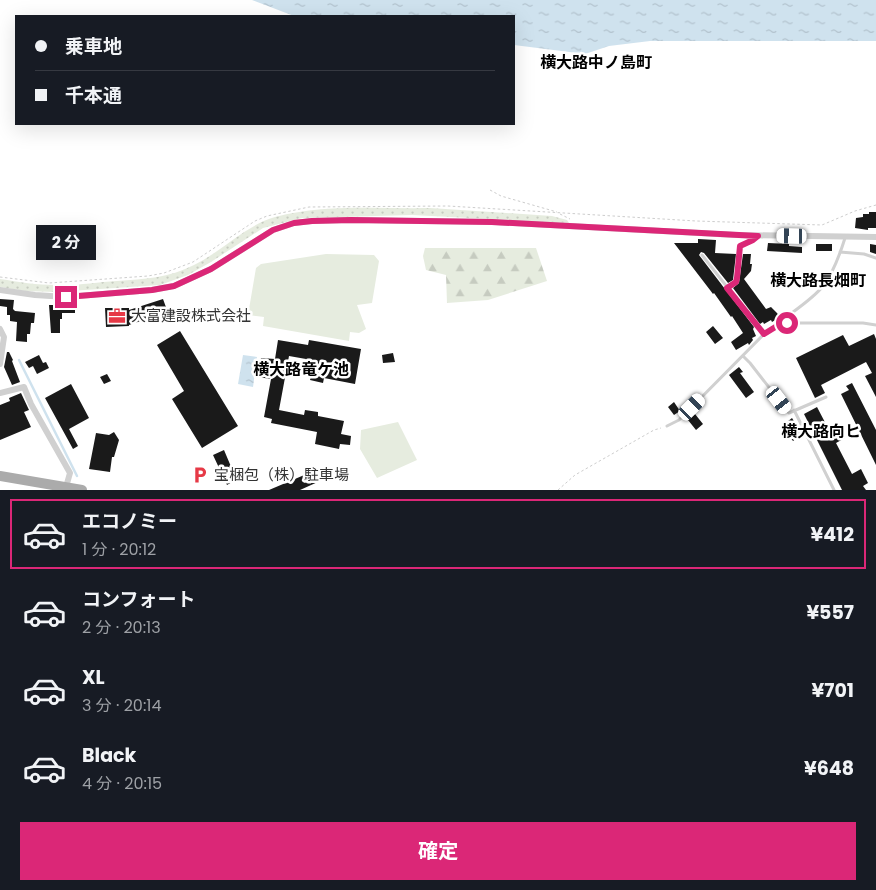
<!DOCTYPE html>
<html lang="ja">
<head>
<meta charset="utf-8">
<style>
	body { margin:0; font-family:Poppins,"Noto Sans JP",sans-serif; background:#242831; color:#f1f3f6; height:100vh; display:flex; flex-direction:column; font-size:19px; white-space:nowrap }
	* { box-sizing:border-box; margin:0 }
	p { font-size:16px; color:#9ea1a6 }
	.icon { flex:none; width:28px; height:28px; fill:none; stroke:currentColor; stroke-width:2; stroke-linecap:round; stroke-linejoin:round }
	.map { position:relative; height:490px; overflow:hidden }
	.side { display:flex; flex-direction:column; background:#171b24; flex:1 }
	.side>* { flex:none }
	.top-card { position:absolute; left:15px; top:15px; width:500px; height:110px; border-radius:0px; box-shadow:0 5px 20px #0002; display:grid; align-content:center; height:110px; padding:0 20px; background:#171b24 }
	.end { position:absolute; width:22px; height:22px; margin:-11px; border:6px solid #db2777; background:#fff; box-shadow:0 0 0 2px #fff }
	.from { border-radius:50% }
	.bubble { position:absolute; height:35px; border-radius:0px; background:#171b24; box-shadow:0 5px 20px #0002; font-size:16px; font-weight:700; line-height:35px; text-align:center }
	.car { position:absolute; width:15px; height:30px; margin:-15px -8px; border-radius:6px; box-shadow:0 0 4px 1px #0007; background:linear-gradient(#fff 24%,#345 0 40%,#fff 0 76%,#345 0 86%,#fff 0) }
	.top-card b { display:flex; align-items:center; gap:18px; height:48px; font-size:19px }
	.top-card b+b { border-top:1px solid #363941 }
	.top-card i { width:12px; height:12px; background:#f1f3f6 }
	ul { padding:9px 0 0; list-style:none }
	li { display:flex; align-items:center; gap:15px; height:70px; margin:0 10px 8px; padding:0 10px; border:2px solid transparent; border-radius:0px }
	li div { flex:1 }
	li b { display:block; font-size:19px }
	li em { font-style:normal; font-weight:700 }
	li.selected { border-color:#db2777 }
	li>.icon { width:45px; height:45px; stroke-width:1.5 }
	.cta { display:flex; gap:10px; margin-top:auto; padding:10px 20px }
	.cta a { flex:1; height:58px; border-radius:0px; background:#db2777; color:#fff; font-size:20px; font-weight:700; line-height:58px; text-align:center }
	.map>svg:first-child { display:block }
	.grass { fill:url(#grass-dots) }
	.forest { fill:url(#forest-firs) }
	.pitch { fill:#e6ecdf }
	.water { fill:url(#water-ripples) }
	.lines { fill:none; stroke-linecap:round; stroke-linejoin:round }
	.stream { stroke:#cfe2ee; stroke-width:2.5 }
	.building { fill:#1a1a1a }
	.path { stroke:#cdcdcd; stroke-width:1; stroke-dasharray:2.5 2.5; stroke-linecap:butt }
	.lane { stroke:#d0d0d0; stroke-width:3 }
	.street { stroke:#d0d0d0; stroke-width:6 }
	.primary { stroke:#ababab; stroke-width:10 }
	.route { stroke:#db2777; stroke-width:6 }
	.labels { text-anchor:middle; stroke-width:5; stroke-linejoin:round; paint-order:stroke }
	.poi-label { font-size:15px; fill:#333; stroke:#fff; text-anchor:start }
	.neighbourhood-label { font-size:16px; font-weight:bold; fill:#000; stroke:#fff }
</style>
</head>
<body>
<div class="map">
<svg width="876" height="490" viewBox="0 0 876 490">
	<defs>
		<pattern id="grass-dots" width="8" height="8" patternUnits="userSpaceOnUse" patternTransform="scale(1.25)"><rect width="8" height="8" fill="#e6ecdf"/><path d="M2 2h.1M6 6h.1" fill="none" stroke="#c6cbc0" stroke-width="1.8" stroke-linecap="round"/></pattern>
		<pattern id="forest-firs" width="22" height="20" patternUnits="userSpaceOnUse" patternTransform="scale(1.25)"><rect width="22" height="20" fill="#e6ecdf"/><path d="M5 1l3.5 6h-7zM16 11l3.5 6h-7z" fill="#c6cbc0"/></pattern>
		<pattern id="water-ripples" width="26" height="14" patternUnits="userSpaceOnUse" patternTransform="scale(1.25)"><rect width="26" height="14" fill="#cfe2ee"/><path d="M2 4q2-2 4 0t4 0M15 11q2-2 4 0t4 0" fill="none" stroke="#b2c2cd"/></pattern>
	</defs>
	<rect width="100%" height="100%" fill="#fff"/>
	<path class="grass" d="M430,208l122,8 15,4 2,3 -157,-8 -110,3 -39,10 -52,34 -23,13 -28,10 -105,7 -30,-1 -25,-4v-8c19,3 37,6 56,6 20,1 41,-3 61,-4 27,-2 52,-3 77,-16 27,-13 52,-40 81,-48 49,-13 104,-8 155,-9z"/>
	<path class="forest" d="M425,248h111l11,33 -59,19 -41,3 -1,-28 -20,-5 -3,-14z"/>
	<path class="pitch" d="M326,254l48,1 5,6 -7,42 -15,2 9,24 -7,4 -9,-1 -1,9 -86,-15 1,-9 -16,-2 8,-47 5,-4z
		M398,422l19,38 -40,18 -17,-29 1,-19z"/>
	<path class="water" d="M252,0h624v41h-226l-41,5 -24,8 -71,-9v-29h-220z
		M243,355l14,2 -4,30 -15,-3z"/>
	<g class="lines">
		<path class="stream" d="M19,360l58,116"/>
	</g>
	<path class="building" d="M869,212h7v16h-8v2l-13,-2 1,-10 7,-1v-3h6z
		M698,239l18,1 -1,13 21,1 -3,26 -5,3 -24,-30 -3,-1 -2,3 55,72 -1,2 3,7 -4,2 1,2 -4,5 -1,-2 -12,7 -5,-8 12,-9 -11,-17 -1,1 -17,-24 -1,1 -3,-4 -36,-47h24z
		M768,243l21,1v2l13,1v6l-35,-2z
		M816,244h16v7h-16z
		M870,244l6,1v9l-6,-2z
		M743,254h8l-1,10h2l-1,7 -7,8 22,30 5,-2 6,6 3,4 -8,5 -1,-2 -7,4 -1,-2 -3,2 -27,-36 6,-5z
		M0,299l14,1 -1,9 2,2 20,2 -1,10h-3l-1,11h-3v8l-11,-1 1,-19 -7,-1v-6h-3v-8l-7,-1z
		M163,299l4,11 -12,6 -26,9v1l-23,1 -1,-19h24v2z
		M49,305h26v8h-13v6h-2v14h-9z
		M713,326l10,12 -8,6 -9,-12z
		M180,331l58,95 -36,22 -30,-49 12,-8 -27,-46z
		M874,334l2,5v58l-11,-21 7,-3 -6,-11 -45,23 4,8 -10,5 -19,-40 47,-23 6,11z
		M278,340l30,5 1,-5 52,9 -6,35 -31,-6 -1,5 -13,-3 1,-4 -8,-1 3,-16 -17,-3 -10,54 25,5 1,-5 13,2v4l26,5 -3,13 10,2 -1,9 -10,-1 -1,5 -24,-5 2,-12 -46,-9 1,-4 -8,-2 7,-38 -13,-2 3,-19 14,1z
		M7,352h2l4,8 -1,1 8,21 -8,3 -8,-18z
		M393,353l2,9 -12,1 -1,-8z
		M39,355l4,8 3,-1 3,6 -12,6 -4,-8 -4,2 -4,-6z
		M739,367l4,5 -3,1 14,19 -8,6 -17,-23z
		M107,374l4,7 -7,3 -4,-7z
		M852,383l24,47v35l-35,-71 8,-4 -3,-4z
		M71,384l18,34 -20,11 9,17 -5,3 -28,-51z
		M21,393l8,17 -5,2 7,15 -31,13v-35l10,-4 -1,-3z
		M674,402l6,9 -6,4 -6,-8z
		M817,407l12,23 10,-5 6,13 -9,5 16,31 9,-5 7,14 -5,3 3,4h-24l-38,-76z
		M695,414l8,10 -7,6 -8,-10z
		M792,418l10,16 -9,7 -11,-15z
		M114,432l5,8 -5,17h-2l-2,15 -21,-3 7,-36 13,2z
		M224,450l8,19 -5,2 5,11 -5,3 -14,-30z
		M316,470l4,11 -20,9h-31z"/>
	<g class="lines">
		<path class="path" d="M490,190l11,6 56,16
			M560,214l10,5
			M0,277l49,6 99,-7 16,-3 29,-11 62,-41 12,-5 42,-9 139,-1 248,15 126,4 33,-14 21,-6
			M558,490l17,-15 79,-45 7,-2"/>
		<path class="lane" d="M840,252l24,2 12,4
			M702,255l62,79
			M727,288l9,-6 1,-4 3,-32 13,-6 5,-4
			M780,326l1,-5c14,-11 32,-22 43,-36 10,-14 16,-31 21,-47
			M743,356l7,7 39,50 37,-16
			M794,410l40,80
			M667,426l12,-6 85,-86 13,-8 10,-3h76l13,2"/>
		<path class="street" d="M0,290l35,5 31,2 86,-7 22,-4 37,-17 62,-39 21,-7 18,-2 39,-1 141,2 244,13 140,2
			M0,329l4,8 -4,27
			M0,393l24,-6 7,17 39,69 -4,14"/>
		<path class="primary" d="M0,476l82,14"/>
	</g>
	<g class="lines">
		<path class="route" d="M66,297l86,-7 22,-4 37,-17 62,-39 21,-7 18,-2 39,-1 141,2 266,14 -5,4 -13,6 -3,32 -1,4 -9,6 37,46 13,-8 10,-3"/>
	</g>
	<defs>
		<g id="office-bare" transform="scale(1.35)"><path d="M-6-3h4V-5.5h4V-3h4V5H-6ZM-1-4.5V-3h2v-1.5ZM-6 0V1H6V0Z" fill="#e63946" stroke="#fff" stroke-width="2.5" paint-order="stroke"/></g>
		<g id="parking-bare" transform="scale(1.35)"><path d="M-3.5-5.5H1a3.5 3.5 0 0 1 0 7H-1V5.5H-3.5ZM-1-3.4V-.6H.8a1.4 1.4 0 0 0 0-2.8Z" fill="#e63946" stroke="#fff" stroke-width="2.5" paint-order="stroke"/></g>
	</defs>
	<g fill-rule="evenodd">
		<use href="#office-bare" x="117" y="316"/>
		<use href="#parking-bare" x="200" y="475"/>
	</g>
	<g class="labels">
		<g class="poi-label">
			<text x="131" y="321">大富建設株式会社</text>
			<text x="214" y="480">宝梱包（株）駐車場</text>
		</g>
		<g class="neighbourhood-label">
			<text x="596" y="68">横大路中ノ島町</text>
			<text x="818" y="286">横大路長畑町</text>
			<text x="301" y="375">横大路竜ケ池</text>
			<text x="821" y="437">横大路向ヒ</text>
		</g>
	</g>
</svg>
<i class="end from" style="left:787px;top:323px"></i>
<i class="end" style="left:66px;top:297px"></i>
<div class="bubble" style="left:36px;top:225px;width:60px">2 分</div>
<i class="car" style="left:792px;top:236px;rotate:271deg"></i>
<i class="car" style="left:779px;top:400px;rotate:142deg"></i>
<i class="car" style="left:692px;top:407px;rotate:45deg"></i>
<div class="top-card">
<b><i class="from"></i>乗車地</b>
<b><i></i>千本通</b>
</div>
</div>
<section class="side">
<ul>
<li class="selected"><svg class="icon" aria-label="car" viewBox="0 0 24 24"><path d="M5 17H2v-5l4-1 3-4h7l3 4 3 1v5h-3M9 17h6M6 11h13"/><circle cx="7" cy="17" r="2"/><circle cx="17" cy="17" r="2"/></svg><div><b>エコノミー</b><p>1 分 · 20:12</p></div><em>¥412</em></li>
<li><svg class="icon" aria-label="car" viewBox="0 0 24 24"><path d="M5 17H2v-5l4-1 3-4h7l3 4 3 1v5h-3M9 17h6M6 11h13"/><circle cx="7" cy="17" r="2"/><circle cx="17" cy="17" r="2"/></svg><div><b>コンフォート</b><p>2 分 · 20:13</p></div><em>¥557</em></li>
<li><svg class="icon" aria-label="car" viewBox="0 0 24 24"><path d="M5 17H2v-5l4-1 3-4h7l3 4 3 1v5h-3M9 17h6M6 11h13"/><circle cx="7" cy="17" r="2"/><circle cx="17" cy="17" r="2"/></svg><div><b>XL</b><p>3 分 · 20:14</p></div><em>¥701</em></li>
<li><svg class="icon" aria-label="car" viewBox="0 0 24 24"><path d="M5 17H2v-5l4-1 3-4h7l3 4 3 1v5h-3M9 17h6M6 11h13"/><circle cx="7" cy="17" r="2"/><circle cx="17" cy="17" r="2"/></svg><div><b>Black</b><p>4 分 · 20:15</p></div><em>¥648</em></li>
</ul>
<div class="cta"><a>確定</a></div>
</section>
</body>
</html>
